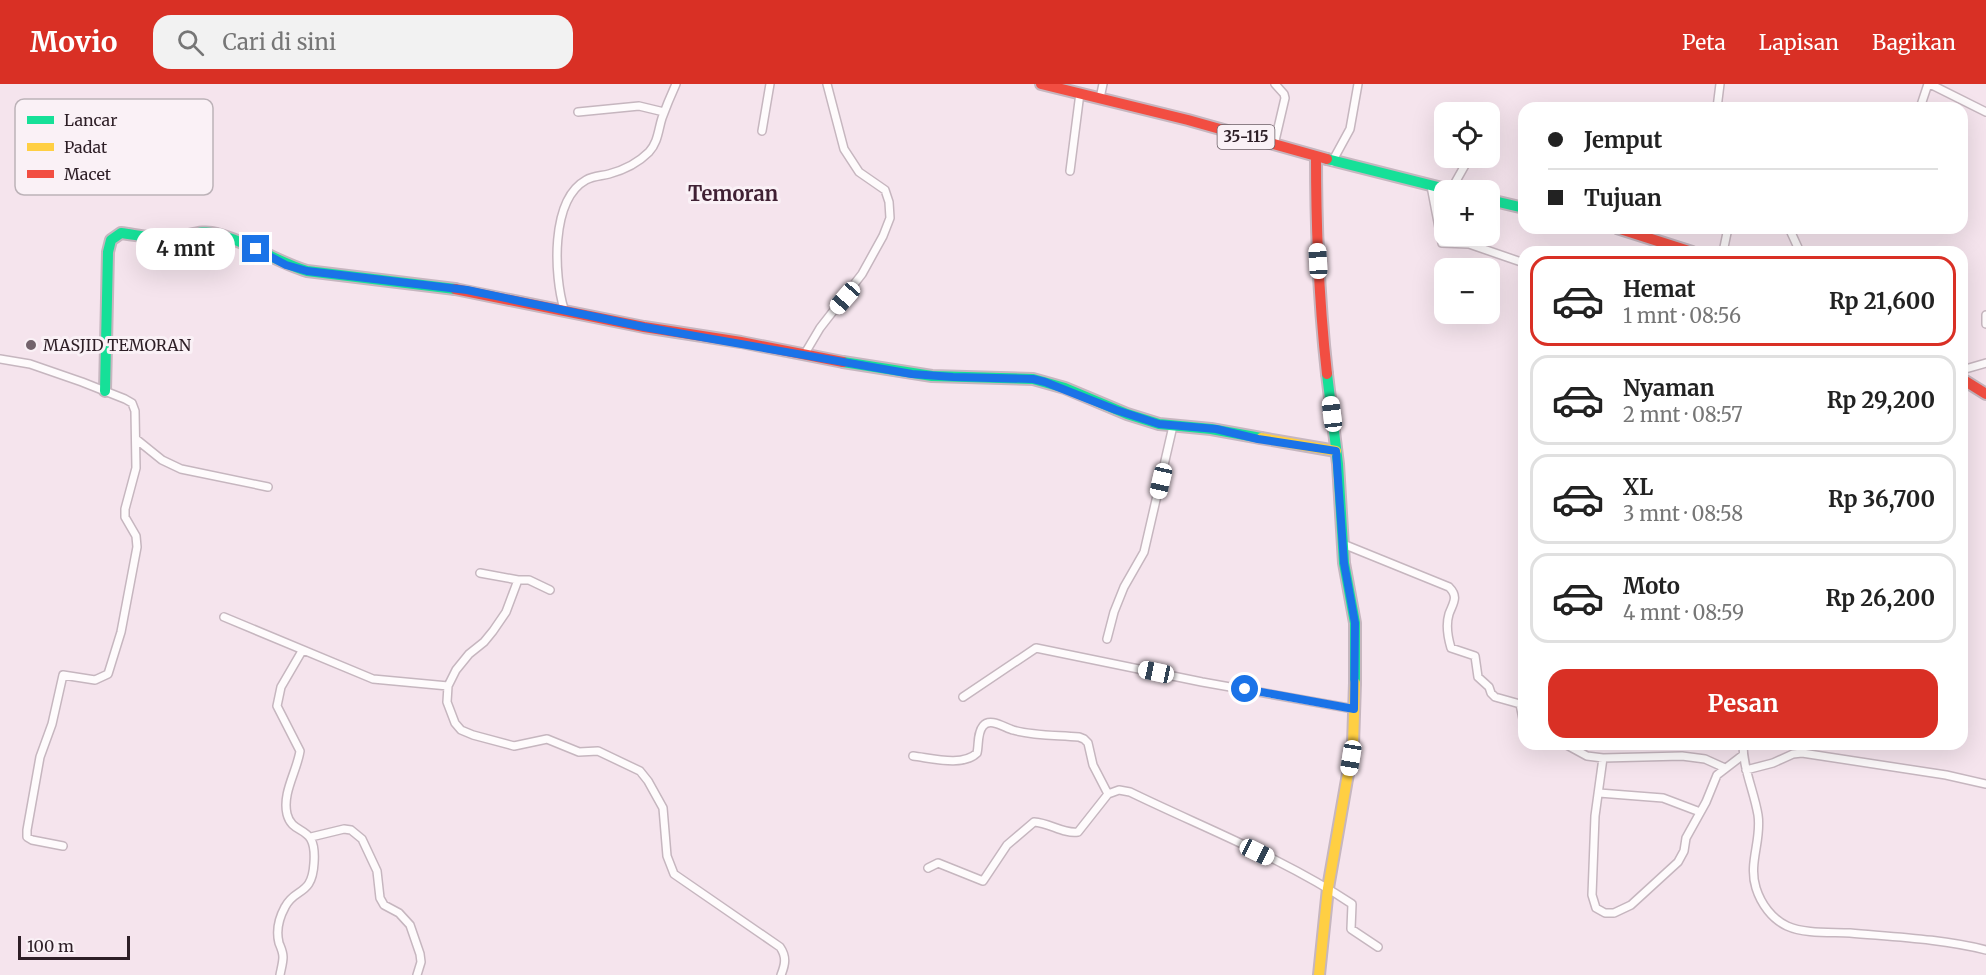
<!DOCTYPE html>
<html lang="id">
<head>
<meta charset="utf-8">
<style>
	body { margin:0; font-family:Merriweather,serif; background:#f2f2f2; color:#222; height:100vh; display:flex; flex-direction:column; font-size:22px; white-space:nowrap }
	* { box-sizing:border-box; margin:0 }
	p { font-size:20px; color:#767676 }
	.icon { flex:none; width:33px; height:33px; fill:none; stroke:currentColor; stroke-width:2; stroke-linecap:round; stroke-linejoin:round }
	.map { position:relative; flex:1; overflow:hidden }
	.panel { position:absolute; left:1518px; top:162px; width:450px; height:504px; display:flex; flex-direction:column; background:#fff; border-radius:18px; box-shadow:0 6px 24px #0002 }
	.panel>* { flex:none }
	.guide { position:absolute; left:1518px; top:18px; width:450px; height:132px; border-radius:18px; box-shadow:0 6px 24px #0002; display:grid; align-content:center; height:132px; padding:0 30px; background:#fff }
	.buttons { position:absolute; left:1434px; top:18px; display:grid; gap:12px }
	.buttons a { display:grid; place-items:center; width:66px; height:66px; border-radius:12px; background:#fff; box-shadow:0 6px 24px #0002; font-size:30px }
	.scale { position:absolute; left:18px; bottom:15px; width:112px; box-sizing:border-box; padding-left:6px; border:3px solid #2d1e26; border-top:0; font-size:16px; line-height:21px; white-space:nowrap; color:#2d1e26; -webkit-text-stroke:4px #faf1f6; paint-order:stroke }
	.end { position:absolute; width:27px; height:27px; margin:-14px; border:8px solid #1a73e8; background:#fff; box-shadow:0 0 0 3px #fff }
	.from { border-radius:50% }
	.bubble { position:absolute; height:42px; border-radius:18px; background:#fff; box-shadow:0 6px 24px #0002; font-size:20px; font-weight:700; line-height:42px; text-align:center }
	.car { position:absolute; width:18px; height:36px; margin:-18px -9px; border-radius:8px; box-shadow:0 0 4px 2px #0007; background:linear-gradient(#fff 24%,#345 0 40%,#fff 0 76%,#345 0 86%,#fff 0) }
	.guide b { display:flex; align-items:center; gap:21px; height:57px; font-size:22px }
	.guide b+b { border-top:2px solid #e0e0e0 }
	.guide i { width:15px; height:15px; background:#222 }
	ul { padding:10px 0 0; list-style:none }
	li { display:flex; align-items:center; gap:18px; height:90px; margin:0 12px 9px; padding:0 18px; border:3px solid #e0e0e0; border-radius:18px }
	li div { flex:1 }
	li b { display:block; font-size:22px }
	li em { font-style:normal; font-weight:700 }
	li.selected { border-color:#d93025 }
	li>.icon { width:54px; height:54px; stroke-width:1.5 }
	.action { display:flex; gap:12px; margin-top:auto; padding:12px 30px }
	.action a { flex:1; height:69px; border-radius:18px; background:#d93025; color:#fff; font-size:24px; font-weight:700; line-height:69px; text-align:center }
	header { display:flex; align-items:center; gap:36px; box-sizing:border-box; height:84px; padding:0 30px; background:#d93025; color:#fff }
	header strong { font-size:28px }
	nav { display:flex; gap:33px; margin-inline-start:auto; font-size:21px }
	.search { width:420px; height:54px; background:#f2f2f2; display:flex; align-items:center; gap:15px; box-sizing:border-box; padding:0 21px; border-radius:18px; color:#767676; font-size:22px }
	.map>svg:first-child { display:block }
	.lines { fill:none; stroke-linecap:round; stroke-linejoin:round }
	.street-casing { stroke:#c6b6bf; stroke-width:10 }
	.fast-casing { stroke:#c6b6bf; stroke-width:14 }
	.slow-casing { stroke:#c6b6bf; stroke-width:14 }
	.jam-casing { stroke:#c6b6bf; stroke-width:14 }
	.street { stroke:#fefbfc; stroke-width:7 }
	.fast { stroke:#16e098; stroke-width:10 }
	.slow { stroke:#ffcf43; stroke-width:10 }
	.jam { stroke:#f24e42; stroke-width:10 }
	.route { stroke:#1a73e8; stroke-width:8 }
	.poi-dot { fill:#73636c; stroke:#faf1f6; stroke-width:2 }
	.labels { text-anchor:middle; stroke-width:6; stroke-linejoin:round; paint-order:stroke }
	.shield { fill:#faf1f6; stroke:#6a5d64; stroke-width:1.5 }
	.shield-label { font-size:15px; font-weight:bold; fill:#2d1e26 }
	.poi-label { font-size:16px; fill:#2d1e26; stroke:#faf1f6; text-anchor:start }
	.quarter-label { font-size:20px; font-weight:bold; fill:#402134; stroke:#faf1f6 }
	.key { fill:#faf1f6; stroke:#bcb2b8; stroke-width:1.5 }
	.key-label { font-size:16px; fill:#2d1e26 }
</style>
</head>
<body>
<header>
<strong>Movio</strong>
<div class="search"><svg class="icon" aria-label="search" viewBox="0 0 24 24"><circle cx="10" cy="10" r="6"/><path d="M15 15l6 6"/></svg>Cari di sini</div>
<nav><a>Peta</a><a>Lapisan</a><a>Bagikan</a></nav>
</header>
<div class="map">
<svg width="1986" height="891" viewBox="0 0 1986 891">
	<rect width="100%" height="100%" fill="#f5e4ed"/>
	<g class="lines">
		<g class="street-casing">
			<path id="street" d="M1930,0l56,28
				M1100,14l3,-14
				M1717,24l3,-24
				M1920,24l8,-24
				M578,28l61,-6 25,6
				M762,47l8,-47
				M1274,61l11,-47 -1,-4 -9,-10
				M1332,78l18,-33 8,-45
				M1070,87l10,-78
				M1431,102l11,57 27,1 55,19
				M1451,106l18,-32
				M1789,144l11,24
				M1723,168l5,-24
				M564,225c-10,-33 -14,-109 22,-129 7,-4 15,-4 23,-6 15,-4 29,-11 40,-22 9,-10 9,-21 13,-34 4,-11 9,-23 14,-34
				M1986,231v9
				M804,271l16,-27 42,-54 21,-38 7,-18 -1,-16 -4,-12 -26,-18 -15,-23 -17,-65
				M0,275l30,5 52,18 43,17 7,4 3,8 1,57 -11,41v8l11,19 1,11 -16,85 -13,42 -13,6 -32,-5 -11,49 -12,33 -13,73v7l5,3 31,6
				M1962,286l24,-7
				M136,355l26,21 19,9 87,18
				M1343,460l106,43c10,10 4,16 0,27 -3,10 -1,24 2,34l24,8 3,21 11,10 2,6 4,4 25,7 4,20
				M480,489l38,7
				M550,506l-21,-10h-11l-12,32 -13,19 -9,11 -15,12 -13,16 -8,16 -1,16 8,21 6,7 12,5 41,11 33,-7 32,13 19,-1 42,20 8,10 15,27 4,48 7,18 106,73c7,10 5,18 1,28
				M224,533l149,62 75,7
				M1107,555l7,-27 10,-25 20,-35 29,-126
				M963,613l73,-49 166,34 152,27
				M1565,660l22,12 16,2 79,-2 23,3 20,9
				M1743,660c0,25 11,47 15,71 4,25 -10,48 -2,73 5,16 16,31 31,38 18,8 43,6 63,7 45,4 92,6 136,17
				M913,672c18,2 50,11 64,-3 2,-8 0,-20 6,-27 7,-9 22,2 30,4 21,6 44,5 66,7l5,2 4,4 5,22 15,29
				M1603,674l-8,58 -3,79 4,13 9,5h9l17,-8 47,-43 6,-11 2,-13 20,-36 11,-27 26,-20
				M1746,686l27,-7 20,-9 9,-1 144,22 40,9
				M1599,709l64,5 37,14
				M311,753l33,-8 7,1 11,9 15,32 3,27 4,7 15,8 11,12 10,29 1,8 -4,13
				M928,784l10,-5 45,18 24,-36 27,-23c16,1 29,12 44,10l30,-38 11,-4 11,2c72,35 155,67 222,112l-1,25 27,18
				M280,891c1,-6 3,-12 3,-18 0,-5 -2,-9 -4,-14 -3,-12 0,-25 6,-36 10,-20 27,-10 29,-44 3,-41 -21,-25 -27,-49 -5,-21 10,-43 13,-63l-23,-45 4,-19 21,-36"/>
		</g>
		<g class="fast-casing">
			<path id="fast" d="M1327,75l123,31
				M1490,116l34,8
				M843,278l89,14 101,3 32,9 62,26 32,10 52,5 50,9
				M1327,290l11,90 6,99 11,60v60
				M105,307l3,-139 3,-12 10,-7c16,2 34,6 51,5 16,-1 29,-9 45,-4 32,8 59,28 90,37l148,18"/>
		</g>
		<g class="slow-casing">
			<path id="slow" d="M1261,354l75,13
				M1319,891l9,-87 25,-143 2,-62"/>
		</g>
		<g class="jam-casing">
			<path id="jam" d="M1041,0l147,36 139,39
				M1316,73c0,73 3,145 11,217
				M1617,144l75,24
				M455,205l189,38 97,15 102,20
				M1962,295l24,15"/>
		</g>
		<use href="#street" class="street"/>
		<use href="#fast" class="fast"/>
		<use href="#slow" class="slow"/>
		<use href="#jam" class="jam"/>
	</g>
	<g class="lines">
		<path class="route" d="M256,165l30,16 21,6 160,19 177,37 268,47 41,3 80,2 12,3 71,28 43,14 57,5 42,10 78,12 8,112 11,60 -1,86 -109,-20"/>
	</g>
	<circle class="poi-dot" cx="31" cy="261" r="6"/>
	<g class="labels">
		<rect class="shield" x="1217.5" y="41" width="57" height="24" rx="4.5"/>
		<g class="shield-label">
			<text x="1246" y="58">35-115</text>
		</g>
		<g class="poi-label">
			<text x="43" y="267">MASJID TEMORAN</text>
		</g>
		<g class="quarter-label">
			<text x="733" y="117">Temoran</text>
		</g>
	</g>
	<rect x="15" y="15" width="198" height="96" rx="9" class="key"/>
	<rect x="27" y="32" width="27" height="8" fill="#16e098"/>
	<rect x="27" y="59" width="27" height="8" fill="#ffcf43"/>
	<rect x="27" y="86" width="27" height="8" fill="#f24e42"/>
	<g class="key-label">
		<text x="64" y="42">Lancar</text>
		<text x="64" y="69">Padat</text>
		<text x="64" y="96">Macet</text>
	</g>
</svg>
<div class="buttons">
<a><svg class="icon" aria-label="locate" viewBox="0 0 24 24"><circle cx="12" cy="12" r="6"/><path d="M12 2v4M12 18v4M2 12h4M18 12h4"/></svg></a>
<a>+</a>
<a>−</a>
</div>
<div class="scale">100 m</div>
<i class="end from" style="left:1245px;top:605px"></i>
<i class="end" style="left:256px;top:165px"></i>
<div class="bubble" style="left:136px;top:144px;width:99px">4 mnt</div>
<i class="car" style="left:1318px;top:177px;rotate:357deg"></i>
<i class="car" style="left:845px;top:214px;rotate:221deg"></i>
<i class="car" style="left:1332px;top:330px;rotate:353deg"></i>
<i class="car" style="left:1161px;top:397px;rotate:193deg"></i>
<i class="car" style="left:1156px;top:588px;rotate:282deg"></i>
<i class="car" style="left:1351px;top:674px;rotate:189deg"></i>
<i class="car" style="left:1257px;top:768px;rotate:116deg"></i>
<div class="guide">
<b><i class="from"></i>Jemput</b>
<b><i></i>Tujuan</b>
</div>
<section class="panel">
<ul>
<li class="selected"><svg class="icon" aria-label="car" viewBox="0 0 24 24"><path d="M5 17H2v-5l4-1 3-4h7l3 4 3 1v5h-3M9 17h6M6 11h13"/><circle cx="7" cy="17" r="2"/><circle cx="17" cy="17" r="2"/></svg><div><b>Hemat</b><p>1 mnt · 08:56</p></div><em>Rp 21,600</em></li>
<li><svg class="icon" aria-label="car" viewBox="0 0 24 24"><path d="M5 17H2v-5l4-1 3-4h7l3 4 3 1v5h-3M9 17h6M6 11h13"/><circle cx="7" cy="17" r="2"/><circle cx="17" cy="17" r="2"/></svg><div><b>Nyaman</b><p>2 mnt · 08:57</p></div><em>Rp 29,200</em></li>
<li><svg class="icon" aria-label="car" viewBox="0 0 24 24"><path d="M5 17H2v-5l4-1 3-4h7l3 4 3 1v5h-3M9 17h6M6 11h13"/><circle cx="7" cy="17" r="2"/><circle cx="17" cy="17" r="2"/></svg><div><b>XL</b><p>3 mnt · 08:58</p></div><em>Rp 36,700</em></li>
<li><svg class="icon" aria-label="car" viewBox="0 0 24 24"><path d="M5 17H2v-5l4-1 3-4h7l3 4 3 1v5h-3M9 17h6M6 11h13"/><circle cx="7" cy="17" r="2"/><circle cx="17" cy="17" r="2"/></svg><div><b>Moto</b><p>4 mnt · 08:59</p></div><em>Rp 26,200</em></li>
</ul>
<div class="action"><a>Pesan</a></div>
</section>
</div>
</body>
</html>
